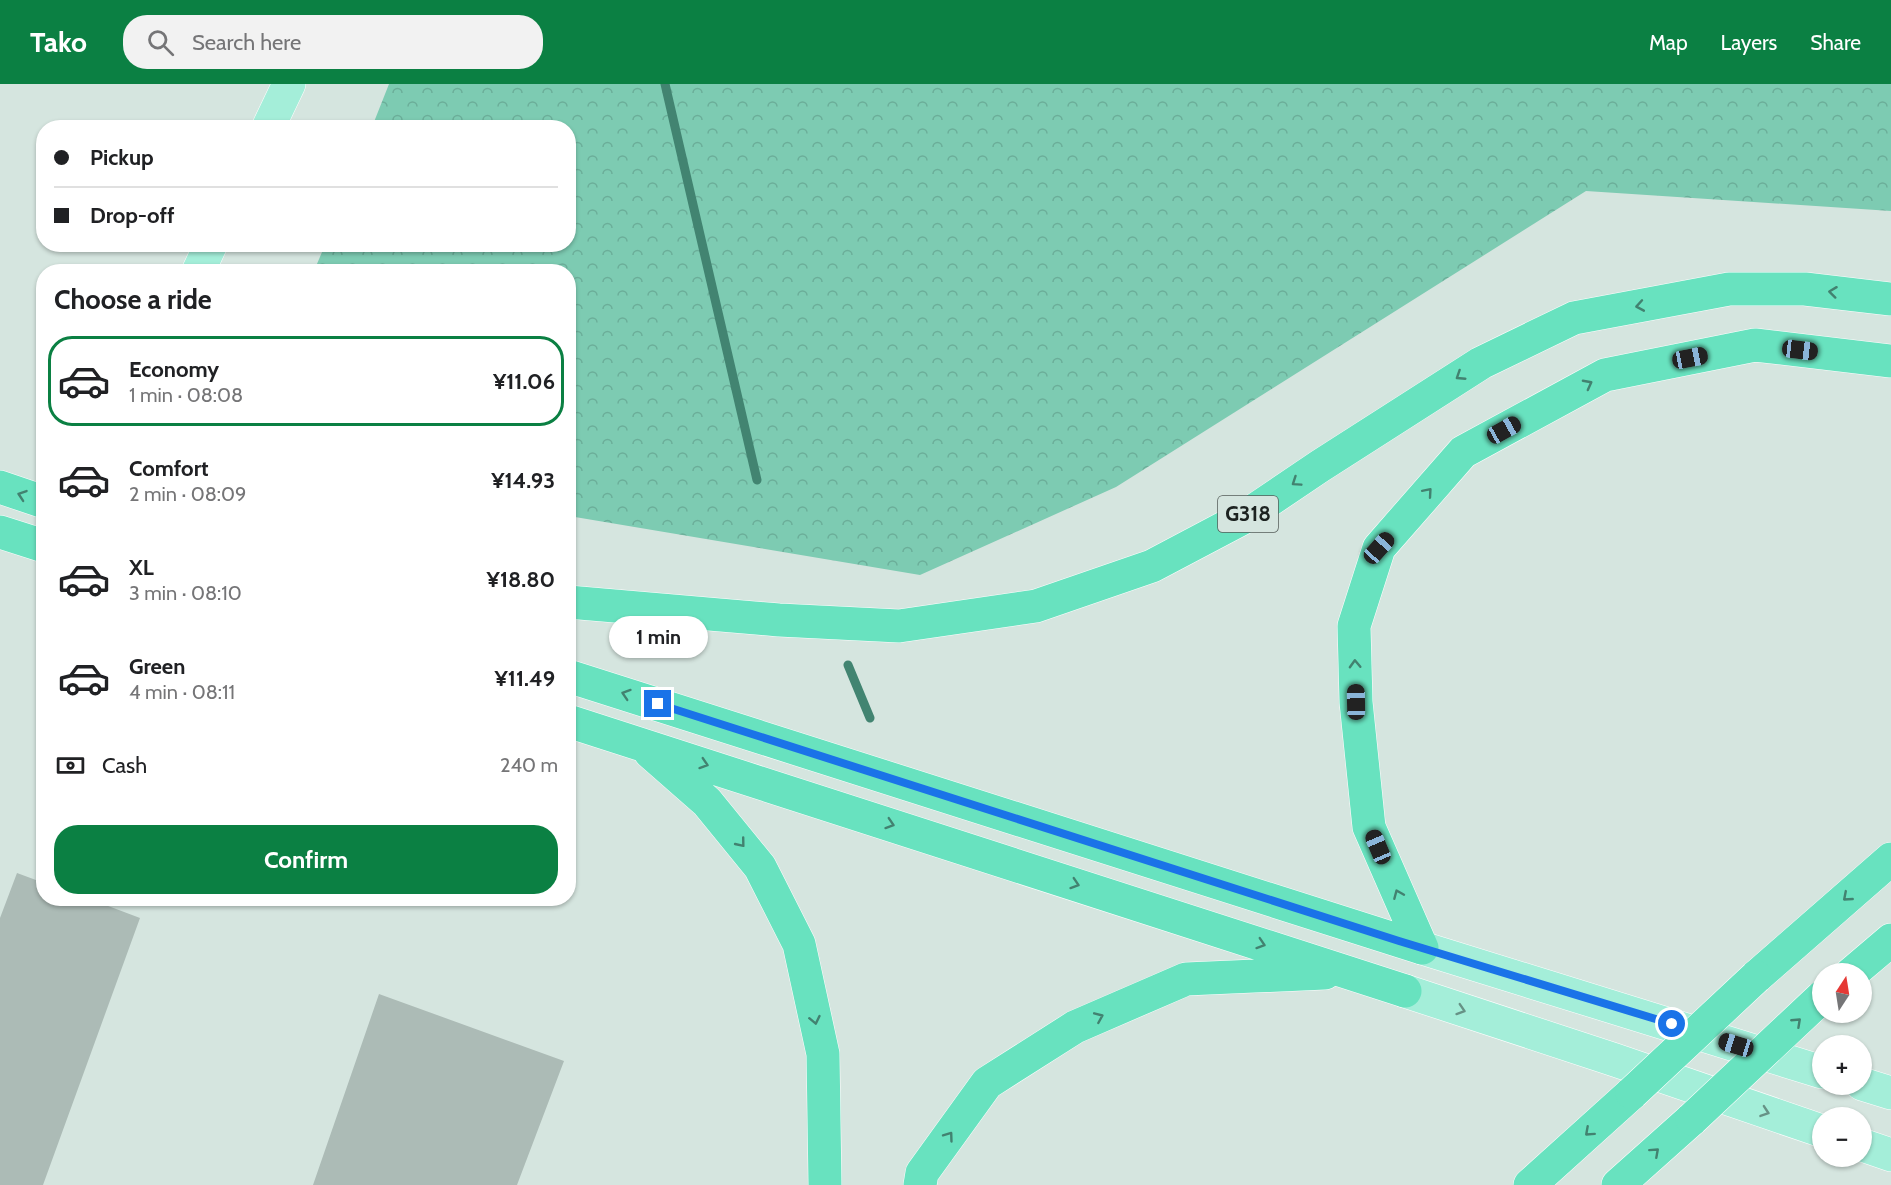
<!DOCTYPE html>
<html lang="en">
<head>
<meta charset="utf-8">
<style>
	body { margin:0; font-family:Cabin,sans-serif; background:#f2f2f2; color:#202124; height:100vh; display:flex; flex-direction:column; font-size:22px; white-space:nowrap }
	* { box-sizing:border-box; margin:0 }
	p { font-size:20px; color:#757577 }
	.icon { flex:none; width:33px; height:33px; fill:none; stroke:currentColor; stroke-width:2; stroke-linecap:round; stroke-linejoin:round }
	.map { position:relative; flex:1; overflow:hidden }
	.details { position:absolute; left:36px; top:180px; width:540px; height:642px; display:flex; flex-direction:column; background:#fff; border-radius:24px; box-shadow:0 2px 4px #0004 }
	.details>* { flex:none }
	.top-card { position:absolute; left:36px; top:36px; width:540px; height:132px; border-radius:24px; box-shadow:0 2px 4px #0004; display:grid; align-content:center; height:132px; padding:0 18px; background:#fff }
	.needle { width:39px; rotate:12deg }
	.buttons { position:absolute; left:1812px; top:879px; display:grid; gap:12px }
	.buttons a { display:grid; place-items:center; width:60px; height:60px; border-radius:50%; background:#fff; box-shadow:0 2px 4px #0004; font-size:30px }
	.end { position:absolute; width:27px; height:27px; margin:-14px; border:8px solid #1a73e8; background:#fff; box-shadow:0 0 0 3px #fff }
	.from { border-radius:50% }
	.bubble { position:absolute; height:42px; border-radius:21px; background:#fff; box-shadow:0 2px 4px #0004; font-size:20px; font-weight:800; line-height:42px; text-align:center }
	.car { position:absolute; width:18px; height:36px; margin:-18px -9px; border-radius:8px; box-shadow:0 0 4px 2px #0007; background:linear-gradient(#222 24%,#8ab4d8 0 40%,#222 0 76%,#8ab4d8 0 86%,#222 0) }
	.top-card b { display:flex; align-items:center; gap:21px; height:57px; font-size:22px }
	.top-card b+b { border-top:2px solid #e0e0e0 }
	.top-card i { width:15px; height:15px; background:#202124 }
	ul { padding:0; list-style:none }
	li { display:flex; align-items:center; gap:18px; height:90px; margin:0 12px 9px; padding:0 6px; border:3px solid transparent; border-radius:24px }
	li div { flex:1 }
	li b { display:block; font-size:22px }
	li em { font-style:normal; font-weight:800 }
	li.active { border-color:#0b8043 }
	li>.icon { width:54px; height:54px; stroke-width:1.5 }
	h2 { padding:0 18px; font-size:27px; line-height:72px }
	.pay { display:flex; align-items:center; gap:15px; height:66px; padding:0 18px; font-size:22px }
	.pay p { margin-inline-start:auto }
	.primary-button { display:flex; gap:12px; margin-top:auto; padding:12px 18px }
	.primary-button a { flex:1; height:69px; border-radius:24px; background:#0b8043; color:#fff; font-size:24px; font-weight:800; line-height:69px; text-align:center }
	header { display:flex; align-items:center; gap:36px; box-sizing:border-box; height:84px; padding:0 30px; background:#0b8043; color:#fff }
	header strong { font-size:28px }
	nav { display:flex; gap:33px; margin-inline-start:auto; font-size:21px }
	.search { width:420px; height:54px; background:#f2f2f2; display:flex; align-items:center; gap:15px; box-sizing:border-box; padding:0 21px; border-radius:24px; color:#757577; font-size:22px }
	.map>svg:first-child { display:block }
	.park { fill:url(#park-crowns) }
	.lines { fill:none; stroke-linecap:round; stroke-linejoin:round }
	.stream { stroke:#428471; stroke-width:9 }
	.building { fill:#acbbb6 }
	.major-casing { stroke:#fff; stroke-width:34 }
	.highway-casing { stroke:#fff; stroke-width:34 }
	.major { stroke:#a4eed9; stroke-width:33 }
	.highway { stroke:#68e2bf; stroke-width:33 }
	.highway-bridge-casing { stroke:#fff; stroke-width:34; stroke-linecap:butt }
	.highway-bridge { stroke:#68e2bf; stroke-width:33 }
	.oneway { stroke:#428270 }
	.oneway2 { stroke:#679286 }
	.route { stroke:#1a73e8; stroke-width:8 }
	.labels { text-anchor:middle; stroke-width:5; stroke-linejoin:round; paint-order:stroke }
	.shield { fill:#d5e5df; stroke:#545c59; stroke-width:1.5 }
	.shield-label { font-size:21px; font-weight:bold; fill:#1c2220 }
</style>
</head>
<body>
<header>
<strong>Tako</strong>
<div class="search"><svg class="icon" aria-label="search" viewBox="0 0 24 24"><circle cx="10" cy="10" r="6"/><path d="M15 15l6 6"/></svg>Search here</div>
<nav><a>Map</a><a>Layers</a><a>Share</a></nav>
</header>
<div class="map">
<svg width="1891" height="1101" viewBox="0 0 1891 1101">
	<defs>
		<pattern id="park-crowns" width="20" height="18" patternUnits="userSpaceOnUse" patternTransform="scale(1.5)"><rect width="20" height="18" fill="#7dcbb2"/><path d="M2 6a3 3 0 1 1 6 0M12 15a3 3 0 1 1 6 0" fill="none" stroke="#6bae99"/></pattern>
	</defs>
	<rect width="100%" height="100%" fill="#d5e5df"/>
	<path class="park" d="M389,0h1502v127l-305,-20 -470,296 -196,88 -351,-59 -1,-244 -254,-1 11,-26 243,-1v-116l-196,-1z"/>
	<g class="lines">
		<path class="stream" d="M665,0l92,396
			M848,581l22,53"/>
	</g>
	<path class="building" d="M17,789l27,10v15h43l53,20 -97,267h-43v-267z
		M379,910l185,67 -47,124h-204z"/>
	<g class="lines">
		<g class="major-casing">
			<path id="major" d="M268,44l21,-44
				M198,188l13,-28
				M1422,864l400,124
				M1405,907l210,69 207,71
				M1862,1000l29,9
				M1862,1061l29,10"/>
		</g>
		<g class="highway-casing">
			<path id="highway" d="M0,403l44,15
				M0,448l44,14
				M568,518l211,18 120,6 137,-20 116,-40 91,-48 77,-52 161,-103 93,-45 155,-29h76l86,10
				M568,592l854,272
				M568,637l837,270
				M650,668l57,50 53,65 39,77 24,110 2,131
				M1422,864l-53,-121 -13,-125 -2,-76 25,-78 84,-96 142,-77 150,-30 136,16
				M1851,890l40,-34
				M1756,893l135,-118
				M920,1101l2,-12 65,-90 88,-56 111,-48 139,-6
				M1530,1101l102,-92
				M1618,1101l74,-66"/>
		</g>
		<use href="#major" class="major"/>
		<use href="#highway" class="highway"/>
		<g class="highway-bridge-casing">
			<path id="highway-bridge" d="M1632,1009l124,-116
				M1692,1035l130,-122"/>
		</g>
		<use href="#highway-bridge" class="highway-bridge"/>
	</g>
	<defs><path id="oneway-chevron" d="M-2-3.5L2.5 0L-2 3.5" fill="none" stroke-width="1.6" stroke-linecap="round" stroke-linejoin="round" transform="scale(1.5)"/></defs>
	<g class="oneway">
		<use href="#oneway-chevron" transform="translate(1833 208) rotate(-173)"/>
		<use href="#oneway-chevron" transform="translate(1640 222) rotate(170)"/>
		<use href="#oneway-chevron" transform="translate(1460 292) rotate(147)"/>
		<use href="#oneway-chevron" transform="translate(1588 300) rotate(-28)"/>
		<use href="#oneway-chevron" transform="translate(1296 398) rotate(146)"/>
		<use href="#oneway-chevron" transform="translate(1428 408) rotate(-49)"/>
		<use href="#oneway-chevron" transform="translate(22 411) rotate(-161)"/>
		<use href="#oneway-chevron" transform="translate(1355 580) rotate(-92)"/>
		<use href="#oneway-chevron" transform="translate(626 610) rotate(-162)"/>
		<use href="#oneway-chevron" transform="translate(704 680) rotate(18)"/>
		<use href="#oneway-chevron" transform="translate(890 740) rotate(18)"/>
		<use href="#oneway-chevron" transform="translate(741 759) rotate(51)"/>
		<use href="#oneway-chevron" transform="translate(1075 800) rotate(18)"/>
		<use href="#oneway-chevron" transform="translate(1398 810) rotate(-113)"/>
		<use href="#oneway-chevron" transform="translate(1847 813) rotate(139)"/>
		<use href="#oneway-chevron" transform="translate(1261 860) rotate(18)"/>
		<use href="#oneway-chevron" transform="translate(1099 933) rotate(-23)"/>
		<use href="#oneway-chevron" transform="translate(815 936) rotate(78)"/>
		<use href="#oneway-chevron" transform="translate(1797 938) rotate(-43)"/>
		<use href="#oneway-chevron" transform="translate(1589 1048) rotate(138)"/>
		<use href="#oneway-chevron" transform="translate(949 1052) rotate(-54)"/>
		<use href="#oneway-chevron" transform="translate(1655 1068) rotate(-42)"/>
	</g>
	<g class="oneway2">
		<use href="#oneway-chevron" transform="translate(1461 926) rotate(18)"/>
		<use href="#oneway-chevron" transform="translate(1765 1028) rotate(19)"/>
	</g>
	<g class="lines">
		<path class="route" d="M658,620l741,237 273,83"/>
	</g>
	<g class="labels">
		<rect class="shield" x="1218" y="412" width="60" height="36" rx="4.5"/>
		<g class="shield-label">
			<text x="1248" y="437">G318</text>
		</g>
	</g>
</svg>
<div class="buttons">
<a><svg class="needle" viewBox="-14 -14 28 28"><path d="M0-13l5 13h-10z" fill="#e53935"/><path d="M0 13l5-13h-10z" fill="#757577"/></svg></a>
<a>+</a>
<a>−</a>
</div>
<i class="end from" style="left:1672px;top:940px"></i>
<i class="end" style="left:658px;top:620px"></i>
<div class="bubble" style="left:609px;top:532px;width:99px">1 min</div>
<i class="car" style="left:1800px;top:266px;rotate:97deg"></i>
<i class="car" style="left:1690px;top:274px;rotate:79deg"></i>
<i class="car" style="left:1504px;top:346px;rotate:61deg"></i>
<i class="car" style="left:1379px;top:464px;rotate:42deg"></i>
<i class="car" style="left:1356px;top:618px;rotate:359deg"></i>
<i class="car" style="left:1378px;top:763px;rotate:337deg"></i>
<i class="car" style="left:1736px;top:961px;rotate:287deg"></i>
<div class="top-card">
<b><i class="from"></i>Pickup</b>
<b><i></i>Drop-off</b>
</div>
<section class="details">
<h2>Choose a ride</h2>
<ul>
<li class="active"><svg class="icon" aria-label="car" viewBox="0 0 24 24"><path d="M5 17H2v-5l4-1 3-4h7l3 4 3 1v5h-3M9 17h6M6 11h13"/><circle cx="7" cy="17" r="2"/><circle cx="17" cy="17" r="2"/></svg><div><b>Economy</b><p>1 min · 08:08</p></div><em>¥11.06</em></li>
<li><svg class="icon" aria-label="car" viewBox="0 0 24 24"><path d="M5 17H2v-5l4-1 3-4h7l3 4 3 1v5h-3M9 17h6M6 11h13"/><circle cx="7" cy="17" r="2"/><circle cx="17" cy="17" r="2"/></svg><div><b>Comfort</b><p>2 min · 08:09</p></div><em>¥14.93</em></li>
<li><svg class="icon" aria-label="car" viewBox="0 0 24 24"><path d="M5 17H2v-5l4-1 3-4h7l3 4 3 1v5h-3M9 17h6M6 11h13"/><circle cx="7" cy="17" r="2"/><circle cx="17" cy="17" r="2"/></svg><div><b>XL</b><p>3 min · 08:10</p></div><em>¥18.80</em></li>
<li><svg class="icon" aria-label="car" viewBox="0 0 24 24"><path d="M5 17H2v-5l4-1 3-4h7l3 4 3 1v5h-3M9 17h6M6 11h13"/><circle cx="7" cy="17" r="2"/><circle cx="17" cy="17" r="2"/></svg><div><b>Green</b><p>4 min · 08:11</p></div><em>¥11.49</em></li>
</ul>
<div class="pay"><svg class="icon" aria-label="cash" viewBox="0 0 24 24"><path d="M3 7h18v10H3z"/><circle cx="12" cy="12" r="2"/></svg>Cash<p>240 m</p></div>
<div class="primary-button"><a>Confirm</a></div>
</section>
</div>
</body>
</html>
